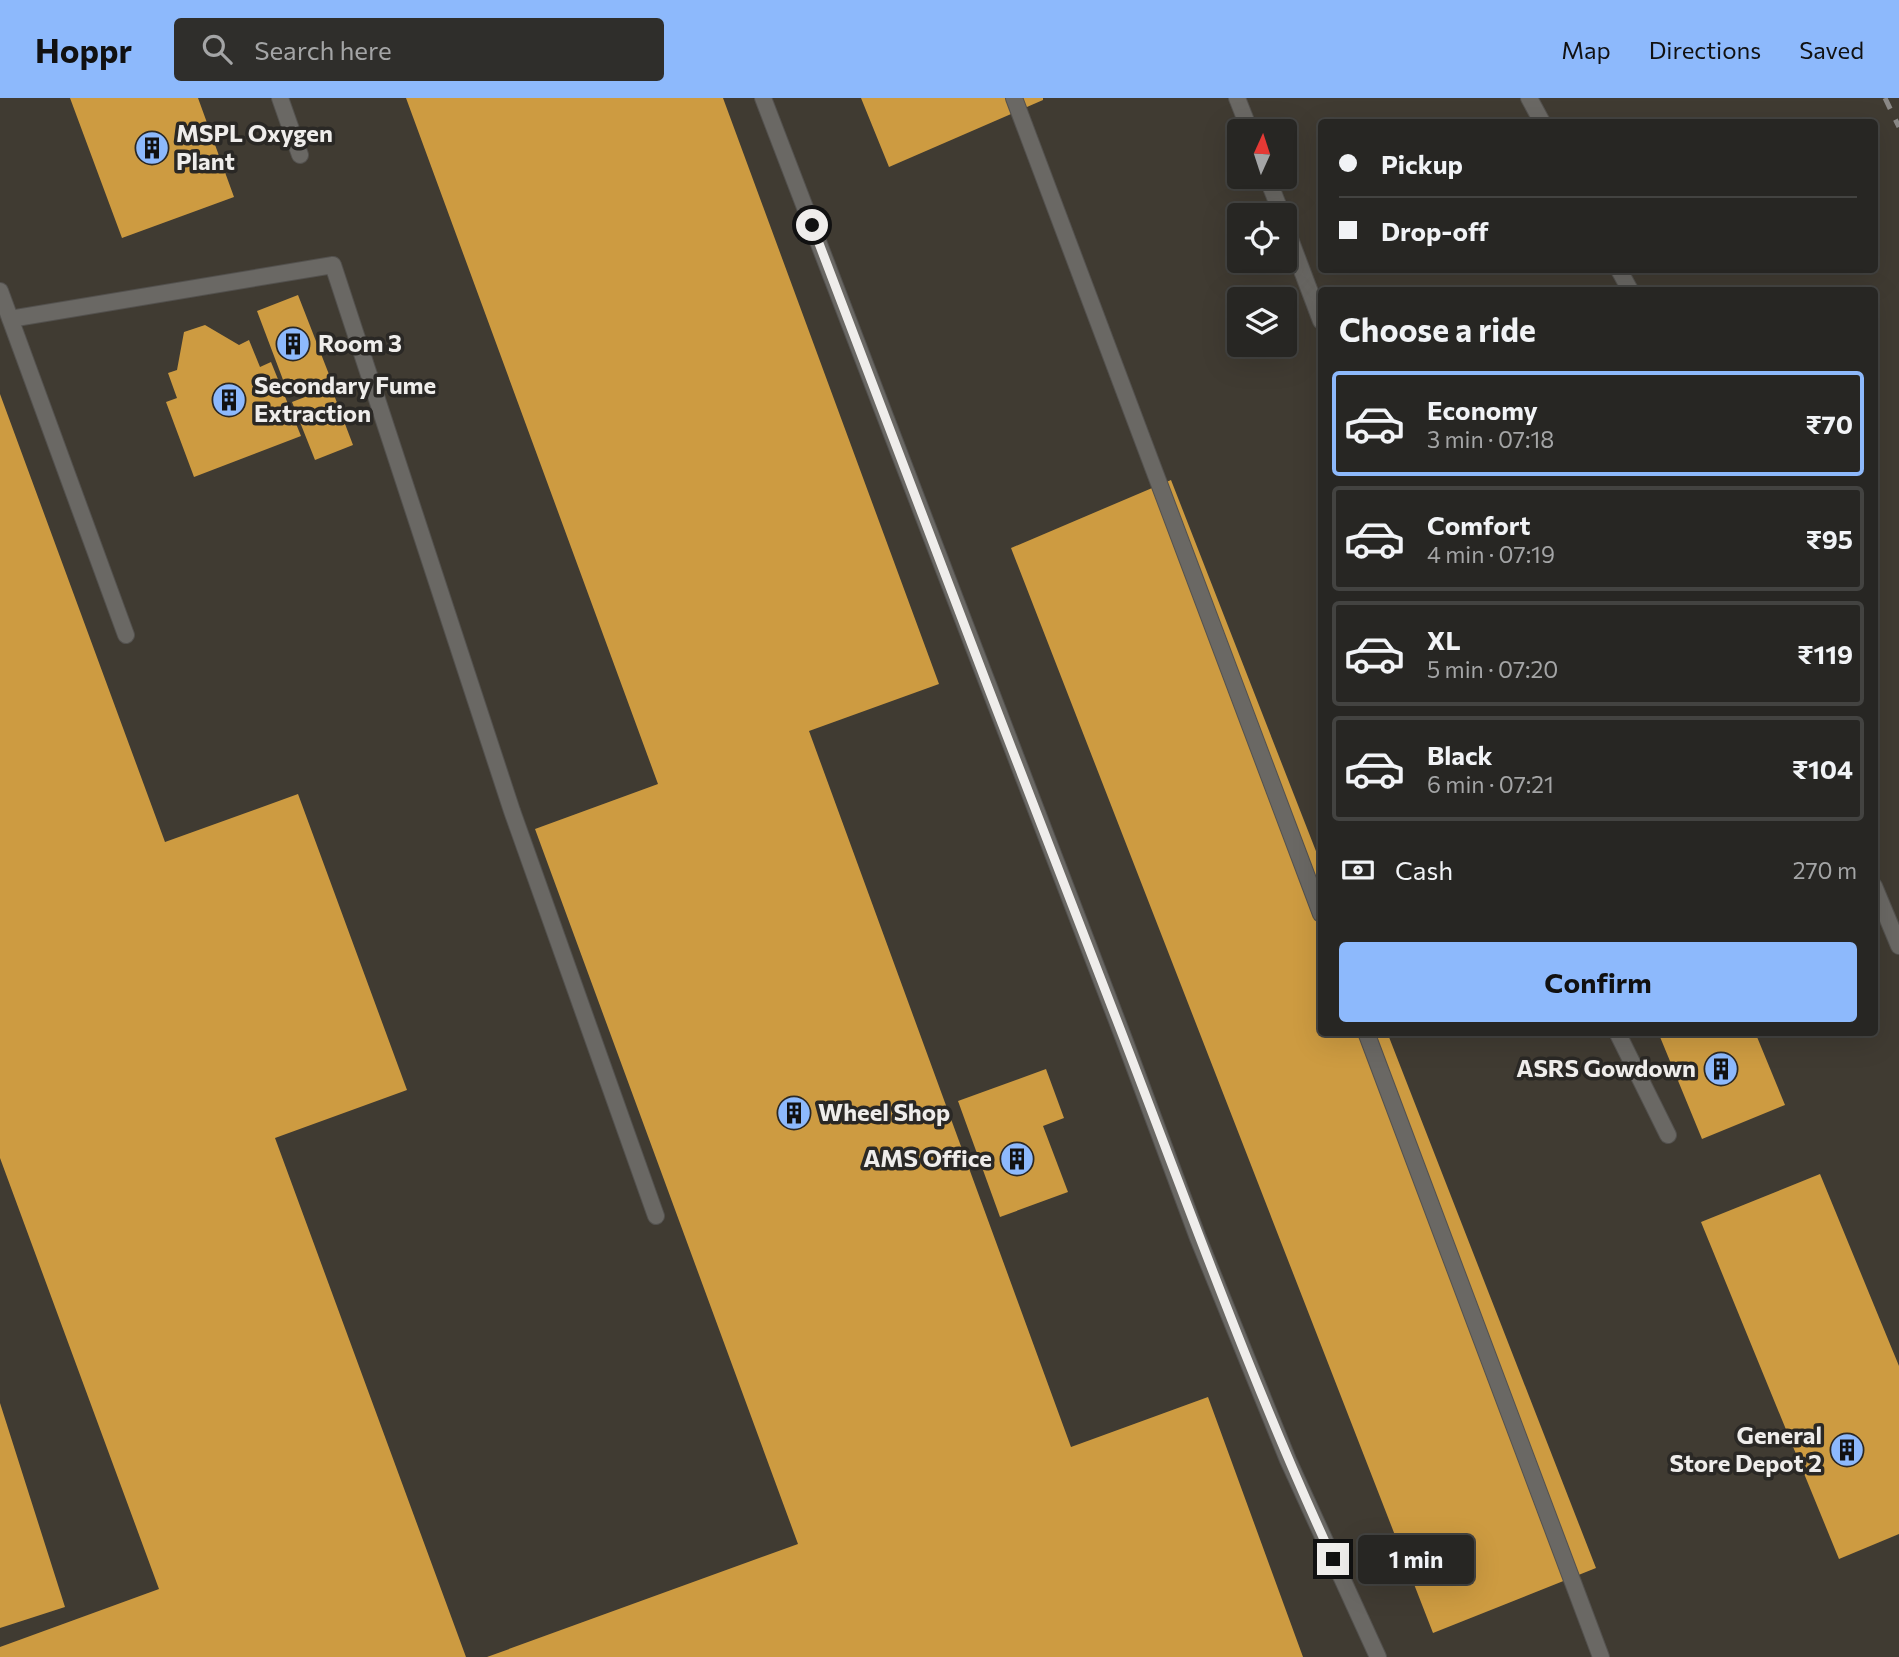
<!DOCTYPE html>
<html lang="en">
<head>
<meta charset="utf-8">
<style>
	body { margin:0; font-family:Commissioner,sans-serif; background:#2f2e2b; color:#f1f3f6; height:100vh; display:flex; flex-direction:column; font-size:26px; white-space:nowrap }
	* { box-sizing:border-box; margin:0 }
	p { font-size:23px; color:#a4a5a6 }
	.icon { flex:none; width:38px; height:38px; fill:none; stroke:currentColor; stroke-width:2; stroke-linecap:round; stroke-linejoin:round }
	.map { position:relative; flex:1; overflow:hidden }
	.details { position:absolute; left:1318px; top:189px; width:560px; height:749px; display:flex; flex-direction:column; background:#272623; border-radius:7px; box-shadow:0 7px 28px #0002,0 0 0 2px #434341 }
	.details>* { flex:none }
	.hud { position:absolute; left:1318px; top:21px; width:560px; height:154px; border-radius:7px; box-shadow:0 7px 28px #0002,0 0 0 2px #434341; display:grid; align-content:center; height:154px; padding:0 21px; background:#272623 }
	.needle { width:46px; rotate:3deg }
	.controls { position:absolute; left:1227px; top:21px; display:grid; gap:14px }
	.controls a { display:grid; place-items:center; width:70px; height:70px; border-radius:7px; background:#272623; box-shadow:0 7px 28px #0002,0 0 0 2px #434341; font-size:35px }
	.end { position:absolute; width:32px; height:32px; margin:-16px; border:9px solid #efedeb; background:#111; box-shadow:0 0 0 4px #111 }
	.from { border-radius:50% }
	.bubble { position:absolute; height:49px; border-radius:7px; background:#272623; box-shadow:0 7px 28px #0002,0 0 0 2px #434341; font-size:23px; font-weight:700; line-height:49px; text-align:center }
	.hud b { display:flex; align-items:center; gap:24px; height:66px; font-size:26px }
	.hud b+b { border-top:2px solid #434341 }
	.hud i { width:18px; height:18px; background:#f1f3f6 }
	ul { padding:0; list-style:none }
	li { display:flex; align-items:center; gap:21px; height:105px; margin:0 14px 10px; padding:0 7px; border:4px solid #434341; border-radius:7px }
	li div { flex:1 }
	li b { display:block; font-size:26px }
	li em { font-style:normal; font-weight:700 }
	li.on { border-color:#8db9fc }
	li>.icon { width:63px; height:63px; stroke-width:1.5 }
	h2 { padding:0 21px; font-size:32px; line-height:84px }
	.pay { display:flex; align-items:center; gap:18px; height:77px; padding:0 21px; font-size:26px }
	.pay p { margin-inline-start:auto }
	.button { display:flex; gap:14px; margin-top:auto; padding:14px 21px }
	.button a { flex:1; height:80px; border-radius:7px; background:#8db9fc; color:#111; font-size:28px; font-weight:700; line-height:80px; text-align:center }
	header { display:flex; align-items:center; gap:42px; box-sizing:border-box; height:98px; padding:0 35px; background:#8db9fc; color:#111 }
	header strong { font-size:33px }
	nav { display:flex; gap:38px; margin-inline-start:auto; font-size:24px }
	.search { width:490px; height:63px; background:#2f2e2b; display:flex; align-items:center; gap:18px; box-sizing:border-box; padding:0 24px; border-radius:7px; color:#a4a5a6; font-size:26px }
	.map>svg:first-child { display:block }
	.built { fill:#403b32; fill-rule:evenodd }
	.building { fill:#cd9b41 }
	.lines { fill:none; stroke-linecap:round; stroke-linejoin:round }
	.lane-casing { stroke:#53514e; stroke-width:18 }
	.lane { stroke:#6a6864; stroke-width:16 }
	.rail { stroke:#8a8886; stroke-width:5; stroke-dasharray:12 12; stroke-linecap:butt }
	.route { stroke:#efedeb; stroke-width:9 }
	.labels { text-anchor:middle; stroke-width:7; stroke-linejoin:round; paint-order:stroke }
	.poi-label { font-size:24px; font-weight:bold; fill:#efedeb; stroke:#2a2825; text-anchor:start }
</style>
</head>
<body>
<header>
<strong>Hoppr</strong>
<div class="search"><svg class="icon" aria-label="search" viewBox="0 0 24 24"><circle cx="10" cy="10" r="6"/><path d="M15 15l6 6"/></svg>Search here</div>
<nav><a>Map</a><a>Directions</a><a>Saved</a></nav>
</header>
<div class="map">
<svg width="1899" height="1559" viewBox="0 0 1899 1559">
	<rect width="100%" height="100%" fill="#34322f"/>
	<path class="built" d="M0,0h1899v1559h-1899zM1321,24h553v148h-553zM1239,33h45v46h-45zM1239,117h45v46h-45zM1321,192h553v742h-553zM1239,201h45v46h-45z"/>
	<path class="building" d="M70,0h128l36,99 -112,41z
		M406,0h317l216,586 -130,47 262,716 137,-50 95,260h-816l311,-113 -263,-715 123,-45z
		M861,0h182v2l-154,67z
		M298,197l32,82 -42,16 -31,-82z
		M205,227l34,20 10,-5 11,27 11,-5 30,74 -107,41 -28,-75 11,-4 -9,-25 9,-3 7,-38z
		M331,289l22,58 -38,15 -23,-58z
		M0,296l165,448 133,-48 109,296 -132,48 191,519h-466v-10l159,-58 -159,-431z
		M1171,382l150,384v168h66l209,536 -163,65 -422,-1085z
		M1658,934h97l30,73 -83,34z
		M1046,971l18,49 -21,8 25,66 -68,25 -42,-116z
		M1820,1076l79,192v168l-60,25 -138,-337z
		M0,1305l65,204 -65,21z"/>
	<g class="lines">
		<g class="lane-casing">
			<path id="lane" d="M280,0l20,57
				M763,0l361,941 74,199 90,222 90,197
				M1014,0l307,816
				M1237,0l13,33
				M1529,0l13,24
				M1267,79l15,38
				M1284,125l37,98
				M1619,172l11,20
				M0,193l126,344
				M10,221l323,-54 179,546 144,405
				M1874,788l25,60
				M1366,934l235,625
				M1617,934l51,103"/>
		</g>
		<use href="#lane" class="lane"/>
		<path class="rail" d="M1885,0l14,29"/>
	</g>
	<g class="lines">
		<path class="route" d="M812,127c99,265 202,529 304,793 70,181 135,364 217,541"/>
	</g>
	<defs>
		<g id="building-disc" transform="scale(1.75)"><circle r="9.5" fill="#8db9fc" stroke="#2a2825"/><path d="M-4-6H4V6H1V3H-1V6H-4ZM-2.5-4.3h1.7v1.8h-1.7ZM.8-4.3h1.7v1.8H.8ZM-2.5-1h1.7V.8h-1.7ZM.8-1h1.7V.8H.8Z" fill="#111"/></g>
	</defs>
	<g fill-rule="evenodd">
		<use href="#building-disc" x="152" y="50"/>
		<use href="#building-disc" x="293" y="246"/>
		<use href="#building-disc" x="229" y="302"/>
		<use href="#building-disc" x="1721" y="971"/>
		<use href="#building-disc" x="794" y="1015"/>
		<use href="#building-disc" x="1017" y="1061"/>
		<use href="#building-disc" x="1847" y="1352"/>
	</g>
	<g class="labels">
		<g class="poi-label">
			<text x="176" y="44">MSPL Oxygen<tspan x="176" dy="28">Plant</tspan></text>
			<text x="318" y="254">Room 3</text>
			<text x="254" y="296">Secondary Fume<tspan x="254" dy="28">Extraction</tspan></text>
			<text x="1696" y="979" text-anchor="end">ASRS Gowdown</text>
			<text x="818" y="1023">Wheel Shop</text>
			<text x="992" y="1069" text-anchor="end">AMS Office</text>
			<text x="1822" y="1346" text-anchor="end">General<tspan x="1822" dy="28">Store Depot 2</tspan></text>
		</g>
	</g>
</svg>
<div class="controls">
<a><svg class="needle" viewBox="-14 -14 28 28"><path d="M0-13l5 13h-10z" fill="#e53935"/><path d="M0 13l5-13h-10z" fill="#a4a5a6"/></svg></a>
<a><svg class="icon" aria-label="locate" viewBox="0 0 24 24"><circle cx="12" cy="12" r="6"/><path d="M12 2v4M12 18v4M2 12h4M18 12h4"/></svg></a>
<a><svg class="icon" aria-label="layers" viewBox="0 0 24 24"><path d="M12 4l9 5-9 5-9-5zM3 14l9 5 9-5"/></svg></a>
</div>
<i class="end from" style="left:812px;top:127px"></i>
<i class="end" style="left:1333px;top:1461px"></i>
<div class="bubble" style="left:1358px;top:1437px;width:116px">1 min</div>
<div class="hud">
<b><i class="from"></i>Pickup</b>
<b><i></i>Drop-off</b>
</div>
<section class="details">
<h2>Choose a ride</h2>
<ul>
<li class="on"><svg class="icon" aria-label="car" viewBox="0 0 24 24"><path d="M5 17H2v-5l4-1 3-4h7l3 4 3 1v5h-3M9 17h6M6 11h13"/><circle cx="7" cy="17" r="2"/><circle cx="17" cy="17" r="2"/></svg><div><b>Economy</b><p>3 min · 07:18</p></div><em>₹70</em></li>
<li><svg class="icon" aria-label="car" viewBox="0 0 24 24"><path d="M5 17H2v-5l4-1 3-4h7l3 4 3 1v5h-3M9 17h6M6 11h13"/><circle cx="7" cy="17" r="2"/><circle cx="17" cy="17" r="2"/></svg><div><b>Comfort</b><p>4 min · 07:19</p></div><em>₹95</em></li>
<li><svg class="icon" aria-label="car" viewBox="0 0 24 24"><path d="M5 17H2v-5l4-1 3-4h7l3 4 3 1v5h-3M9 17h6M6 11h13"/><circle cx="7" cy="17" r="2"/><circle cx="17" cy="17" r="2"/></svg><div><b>XL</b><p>5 min · 07:20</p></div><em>₹119</em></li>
<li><svg class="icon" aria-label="car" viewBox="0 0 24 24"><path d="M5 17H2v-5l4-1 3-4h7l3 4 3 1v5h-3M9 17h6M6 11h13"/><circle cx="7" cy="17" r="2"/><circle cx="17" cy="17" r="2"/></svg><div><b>Black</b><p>6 min · 07:21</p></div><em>₹104</em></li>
</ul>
<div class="pay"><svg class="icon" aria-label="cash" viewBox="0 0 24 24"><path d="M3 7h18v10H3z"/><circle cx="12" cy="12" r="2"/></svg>Cash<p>270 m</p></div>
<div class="button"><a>Confirm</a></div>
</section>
</div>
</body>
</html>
